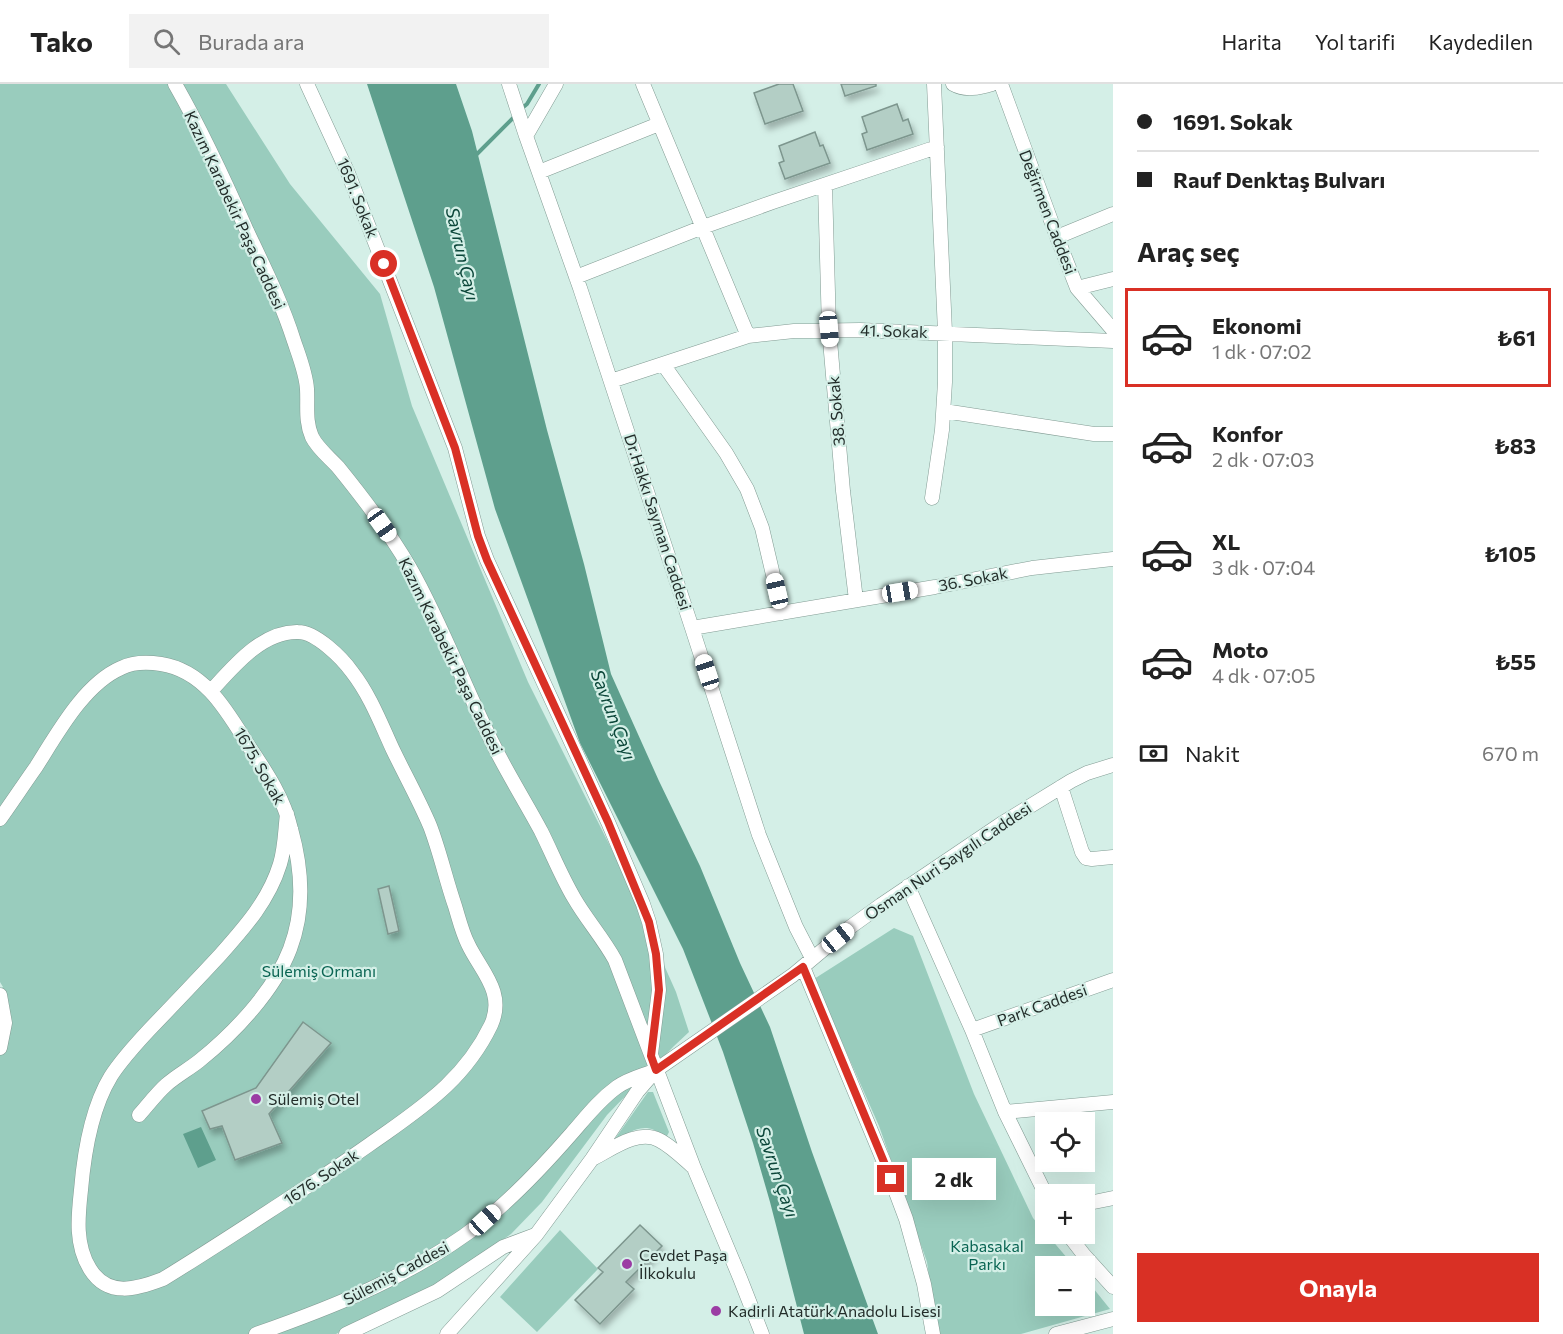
<!DOCTYPE html>
<html lang="tr">
<head>
<meta charset="utf-8">
<style>
	body { margin:0; font-family:Commissioner,sans-serif; background:#f2f2f2; color:#222; height:100vh; display:flex; flex-direction:column; font-size:22px; white-space:nowrap }
	* { box-sizing:border-box; margin:0 }
	p { font-size:20px; color:#767676 }
	.icon { flex:none; width:33px; height:33px; fill:none; stroke:currentColor; stroke-width:2; stroke-linecap:round; stroke-linejoin:round }
	.map { position:relative; flex:1; overflow:hidden }
	.panel { display:flex; flex-direction:column; background:#fff; width:450px }
	.panel>* { flex:none }
	.guide { display:grid; align-content:center; height:132px; padding:0 24px; background:#fff }
	.buttons { position:absolute; left:1035px; top:1028px; display:grid; gap:12px }
	.buttons a { display:grid; place-items:center; width:60px; height:60px; border-radius:0px; background:#fff; box-shadow:0 6px 24px #0002; font-size:30px }
	.end { position:absolute; width:27px; height:27px; margin:-14px; border:8px solid #d93025; background:#fff; box-shadow:0 0 0 3px #fff }
	.from { border-radius:50% }
	.bubble { position:absolute; height:42px; border-radius:0px; background:#fff; box-shadow:0 6px 24px #0002; font-size:20px; font-weight:700; line-height:42px; text-align:center }
	.car { position:absolute; width:18px; height:36px; margin:-18px -9px; border-radius:8px; box-shadow:0 0 4px 2px #0007; background:linear-gradient(#fff 24%,#345 0 40%,#fff 0 76%,#345 0 86%,#fff 0) }
	.guide b { display:flex; align-items:center; gap:21px; height:57px; font-size:22px }
	.guide b+b { border-top:2px solid #e0e0e0 }
	.guide i { width:15px; height:15px; background:#222 }
	ul { padding:0; list-style:none }
	li { display:flex; align-items:center; gap:18px; height:99px; margin:0 12px 9px; padding:0 12px; border:3px solid transparent; border-radius:0px }
	li div { flex:1 }
	li b { display:block; font-size:22px }
	li em { font-style:normal; font-weight:700 }
	li.selected { border-color:#d93025 }
	li>.icon { width:54px; height:54px; stroke-width:1.5 }
	h2 { padding:0 24px; font-size:27px; line-height:72px }
	.pay { display:flex; align-items:center; gap:15px; height:66px; padding:0 24px; font-size:22px }
	.pay p { margin-inline-start:auto }
	.button { display:flex; gap:12px; margin-top:auto; padding:12px 24px }
	.button a { flex:1; height:69px; border-radius:0px; background:#d93025; color:#fff; font-size:24px; font-weight:700; line-height:69px; text-align:center }
	header { display:flex; align-items:center; gap:36px; box-sizing:border-box; height:84px; padding:0 30px; background:#fff; border-bottom:2px solid #e0e0e0 }
	header strong { font-size:28px }
	nav { display:flex; gap:33px; margin-inline-start:auto; font-size:21px }
	.search { width:420px; height:54px; background:#f2f2f2; display:flex; align-items:center; gap:15px; box-sizing:border-box; padding:0 21px; border-radius:0px; color:#767676; font-size:22px }
	main { display:flex; flex:1; min-height:0 }
	.map>svg:first-child { display:block }
	.green { fill:#99ccbd }
	.water { fill:#5e9f8d }
	.lines { fill:none; stroke-linecap:round; stroke-linejoin:round }
	.stream { stroke:#5e9f8d; stroke-width:4 }
	.building { fill:#b3cec5; stroke:#7d968e; stroke-width:1.5; filter:url(#shadow) }
	.minor-casing { stroke:#829b93; stroke-width:15 }
	.minor { stroke:#fff; stroke-width:14 }
	.route { stroke:#d93025; stroke-width:8 }
	.poi-dot { fill:#9b3ca4; stroke:#d4efe7; stroke-width:2 }
	.labels { text-anchor:middle; stroke-width:4.5; stroke-linejoin:round; paint-order:stroke }
	.street-label { font-size:16px; fill:#232d2a; stroke:#d4efe7 }
	.park-label { font-size:16px; fill:#096452; stroke:#d4efe7 }
	.poi-label { font-size:16px; fill:#232d2a; stroke:#d4efe7; text-anchor:start }
	.water-label { font-size:18px; font-style:italic; fill:#0b4639; stroke:#d4efe7 }
</style>
</head>
<body>
<header>
<strong>Tako</strong>
<div class="search"><svg class="icon" aria-label="search" viewBox="0 0 24 24"><circle cx="10" cy="10" r="6"/><path d="M15 15l6 6"/></svg>Burada ara</div>
<nav><a>Harita</a><a>Yol tarifi</a><a>Kaydedilen</a></nav>
</header>
<main>
<div class="map">
<svg width="1113" height="1250" viewBox="0 0 1113 1250">
	<defs>
		<filter id="shadow"><feDropShadow dx="3" dy="5.5" stdDeviation="3" flood-color="#0004"/></filter>
	</defs>
	<rect width="100%" height="100%" fill="#d4efe7"/>
	<path class="green" d="M0,0h226l64,100 90,110 32,112 116,276 91,182 57,128 13,40 -15,14 -67,69 -65,87 -31,32 -78,53 -79,37 -18,10h-336v-345l3,-2 -3,-5z
		M894,844l19,8 61,158 59,124 41,48h-28v39h38l1,-27 25,31 -89,25h-84l-10,-72 -48,-136 -65,-147z
		M648,1008h5l16,40 -2,4c-7,0 -7,-3 -13,-6 -15,-7 -30,6 -42,13z
		M560,1146l38,39 -61,63 -37,-35z"/>
	<path class="water" d="M367,0h89l16,47 75,299 37,134 27,110 48,107 41,85 40,97 30,64 42,125 66,182h-74l-34,-132 -17,-59 -30,-91 -40,-103 -103,-206 -85,-234 -61,-222z
		M201,1043l15,33 -18,8 -15,-34z"/>
	<g class="lines">
		<path class="stream" d="M521,25l6,-5 12,-20
			M475,72l41,-41"/>
	</g>
	<path class="building" d="M779,0h14l10,27 -38,13 -11,-31z
		M841,0h35v2l-31,10z
		M897,20l6,17 5,-2 5,15 -46,16 -5,-16 5,-2 -5,-15z
		M815,48l5,14 3,-1 7,18 -45,16 -6,-16 5,-2 -5,-15z
		M389,802l10,45 -11,3 -10,-45z
		M303,938l28,21 -62,71 13,29 -47,17 -13,-34 -12,3 -8,-18 54,-23z
		M640,1141l22,21 -36,36 8,7 -34,35 -25,-24 28,-28 -5,-4z"/>
	<g class="lines">
		<g class="minor-casing">
			<path id="minor" d="M175,0c27,47 50,97 72,147 17,36 35,72 47,110 5,15 12,32 13,48 1,17 -2,32 5,48 6,12 18,21 26,30 26,32 52,66 72,101 33,58 55,121 85,180 14,28 31,55 46,83 11,22 20,45 33,67 12,21 29,40 41,62l79,208 46,110 22,56
				M307,0l41,89 107,275 23,88 9,24 121,262 35,82 6,18 7,32 3,36 -8,64
				M509,0l17,52 54,152 112,340 67,207 37,92 16,31
				M643,0l105,252
				M953,0c12,7 26,4 39,0
				M1001,0l56,153 20,51 36,42
				M526,52l30,-52
				M539,88l120,-48
				M825,101l4,144 14,162 13,109
				M1057,153l56,-23
				M576,193l127,-50 70,-25 164,-55
				M1077,204l36,-9
				M663,280l63,89 21,36 15,39 20,85
				M611,297l137,-45 46,-5 66,-1 253,11
				M944,327l150,23h19
				M932,414l10,-68 3,-48v-50l-11,-248
				M692,544l243,-41 97,-19 81,-9
				M211,607c22,-24 51,-60 87,-59 18,0 44,26 54,40 18,23 29,52 41,78 12,25 26,50 37,76 10,26 16,54 25,80 4,13 7,26 13,38 12,26 38,48 23,81 -24,50 -61,77 -105,108 -26,18 -51,36 -78,53 -48,31 -96,63 -145,93 -26,10 -55,19 -73,-10 -15,-24 -12,-52 -9,-79 3,-36 11,-83 30,-114 11,-17 24,-31 38,-46 24,-25 48,-50 72,-76 24,-27 48,-54 59,-90 5,-16 5,-34 7,-50
				M1061,703l21,65 4,6 6,1 21,-2
				M0,735c12,-17 24,-35 36,-52 21,-33 48,-83 85,-99 12,-6 27,-6 40,-4 45,7 67,49 89,84 17,25 34,51 41,81 11,39 14,81 -1,120 -16,42 -56,84 -91,112 -10,8 -23,15 -33,24 -10,9 -18,20 -27,30
				M908,802l64,144 33,82 41,83
				M803,883l88,212 15,40 18,65 9,50
				M0,911l5,28 -5,25
				M972,946l141,-50
				M1005,1028l108,-10
				M594,1074c18,-9 44,-29 65,-18 12,6 23,17 33,26
				M1084,1120l29,-6
				M1067,1149l17,22 29,32
				M256,1250c80,-28 161,-60 229,-114 31,-25 60,-56 87,-87 14,-16 27,-33 45,-46 11,-8 24,-11 37,-16
				M346,1250l91,-43 66,-44 32,-12
				M447,1250l89,-99 56,-76 45,-67 19,-22 137,-95 56,-47 32,-23 120,-81 70,-43 16,-8 26,-8
				M1056,1250l57,-15"/>
		</g>
		<use href="#minor" class="minor"/>
	</g>
	<g class="lines">
		<path class="route" d="M384,180l71,184 23,88 9,24 121,262 41,100 7,32 3,36 -8,66 5,14 147,-103 88,212"/>
	</g>
	<g class="poi-dot">
		<circle cx="256" cy="1015" r="6"/>
		<circle cx="627" cy="1180" r="6"/>
		<circle cx="716" cy="1227" r="6"/>
	</g>
	<g class="labels">
		<g class="street-label">
			<text transform="translate(358 114) rotate(68)" y="6">1691. Sokak</text>
			<text transform="translate(235 126) rotate(65)" y="6">Kazım Karabekir Paşa Caddesi</text>
			<text transform="translate(1048 128) rotate(69)" y="6">Değirmen Caddesi</text>
			<text transform="translate(894 247) rotate(2)" y="6">41. Sokak</text>
			<text transform="translate(836 327) rotate(-95)" y="6">38. Sokak</text>
			<text transform="translate(658 438) rotate(72)" y="6">Dr.Hakkı Sayman Caddesi</text>
			<text transform="translate(973 495) rotate(-11)" y="6">36. Sokak</text>
			<text transform="translate(451 572) rotate(64)" y="6">Kazım Karabekir Paşa Caddesi</text>
			<text transform="translate(260 682) rotate(60)" y="6">1675. Sokak</text>
			<text transform="translate(948 777) rotate(-34)" y="6">Osman Nuri Saygılı Caddesi</text>
			<text transform="translate(1042 921) rotate(-20)" y="6">Park Caddesi</text>
			<text transform="translate(321 1093) rotate(-34)" y="6">1676. Sokak</text>
			<text transform="translate(396 1189) rotate(-28)" y="6">Sülemiş Caddesi</text>
		</g>
		<g class="park-label">
			<text x="319" y="893">Sülemiş Ormanı</text>
			<text x="987" y="1168">Kabasakal<tspan x="987" dy="18">Parkı</tspan></text>
		</g>
		<g class="poi-label">
			<text x="268" y="1021">Sülemiş Otel</text>
			<text x="639" y="1177">Cevdet Paşa<tspan x="639" dy="18">İlkokulu</tspan></text>
			<text x="728" y="1233">Kadirli Atatürk Anadolu Lisesi</text>
		</g>
		<g class="water-label">
			<text transform="translate(462 170) rotate(77)" y="6">Savrun Çayı</text>
			<text transform="translate(613 631) rotate(69)" y="6">Savrun Çayı</text>
			<text transform="translate(777 1088) rotate(71)" y="6">Savrun Çayı</text>
		</g>
	</g>
</svg>
<div class="buttons">
<a><svg class="icon" aria-label="locate" viewBox="0 0 24 24"><circle cx="12" cy="12" r="6"/><path d="M12 2v4M12 18v4M2 12h4M18 12h4"/></svg></a>
<a>+</a>
<a>−</a>
</div>
<i class="end from" style="left:384px;top:180px"></i>
<i class="end" style="left:891px;top:1095px"></i>
<div class="bubble" style="left:912px;top:1074px;width:84px">2 dk</div>
<i class="car" style="left:829px;top:245px;rotate:175deg"></i>
<i class="car" style="left:382px;top:441px;rotate:145deg"></i>
<i class="car" style="left:777px;top:507px;rotate:347deg"></i>
<i class="car" style="left:900px;top:508px;rotate:81deg"></i>
<i class="car" style="left:707px;top:588px;rotate:342deg"></i>
<i class="car" style="left:838px;top:854px;rotate:51deg"></i>
<i class="car" style="left:485px;top:1136px;rotate:48deg"></i>
</div>
<section class="panel">
<div class="guide">
<b><i class="from"></i>1691. Sokak</b>
<b><i></i>Rauf Denktaş Bulvarı</b>
</div>
<h2>Araç seç</h2>
<ul>
<li class="selected"><svg class="icon" aria-label="car" viewBox="0 0 24 24"><path d="M5 17H2v-5l4-1 3-4h7l3 4 3 1v5h-3M9 17h6M6 11h13"/><circle cx="7" cy="17" r="2"/><circle cx="17" cy="17" r="2"/></svg><div><b>Ekonomi</b><p>1 dk · 07:02</p></div><em>₺61</em></li>
<li><svg class="icon" aria-label="car" viewBox="0 0 24 24"><path d="M5 17H2v-5l4-1 3-4h7l3 4 3 1v5h-3M9 17h6M6 11h13"/><circle cx="7" cy="17" r="2"/><circle cx="17" cy="17" r="2"/></svg><div><b>Konfor</b><p>2 dk · 07:03</p></div><em>₺83</em></li>
<li><svg class="icon" aria-label="car" viewBox="0 0 24 24"><path d="M5 17H2v-5l4-1 3-4h7l3 4 3 1v5h-3M9 17h6M6 11h13"/><circle cx="7" cy="17" r="2"/><circle cx="17" cy="17" r="2"/></svg><div><b>XL</b><p>3 dk · 07:04</p></div><em>₺105</em></li>
<li><svg class="icon" aria-label="car" viewBox="0 0 24 24"><path d="M5 17H2v-5l4-1 3-4h7l3 4 3 1v5h-3M9 17h6M6 11h13"/><circle cx="7" cy="17" r="2"/><circle cx="17" cy="17" r="2"/></svg><div><b>Moto</b><p>4 dk · 07:05</p></div><em>₺55</em></li>
</ul>
<div class="pay"><svg class="icon" aria-label="cash" viewBox="0 0 24 24"><path d="M3 7h18v10H3z"/><circle cx="12" cy="12" r="2"/></svg>Nakit<p>670 m</p></div>
<div class="button"><a>Onayla</a></div>
</section>
</main>
</body>
</html>
